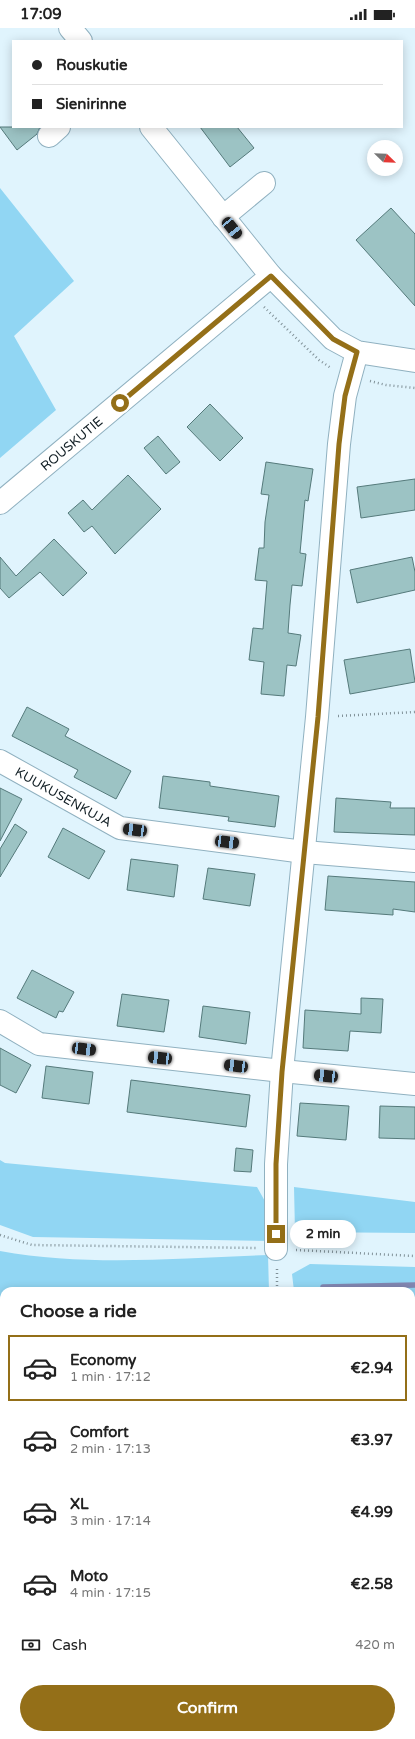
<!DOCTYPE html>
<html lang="en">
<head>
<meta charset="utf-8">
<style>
	body { margin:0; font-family:"Varela Round",sans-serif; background:#f6f6f6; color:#222; height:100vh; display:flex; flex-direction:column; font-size:15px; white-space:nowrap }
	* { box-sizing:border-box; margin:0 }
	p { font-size:13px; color:#767676 }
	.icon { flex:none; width:22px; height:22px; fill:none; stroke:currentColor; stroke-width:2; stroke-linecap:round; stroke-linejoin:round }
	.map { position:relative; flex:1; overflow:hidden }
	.sheet { position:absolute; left:0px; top:1259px; width:415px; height:452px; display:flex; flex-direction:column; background:#fff; border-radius:12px 12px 0 0; box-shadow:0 2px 10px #0003 }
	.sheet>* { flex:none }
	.top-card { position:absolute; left:12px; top:12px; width:391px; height:88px; border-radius:0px; box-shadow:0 2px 10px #0003; display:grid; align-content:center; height:88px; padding:0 20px; background:#fff }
	.needle { width:26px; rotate:113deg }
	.buttons { position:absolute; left:367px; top:112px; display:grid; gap:8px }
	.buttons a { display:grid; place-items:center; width:36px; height:36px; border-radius:50%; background:#fff; box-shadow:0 2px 10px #0003; font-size:20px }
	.end { position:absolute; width:18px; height:18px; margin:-9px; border:5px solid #946f18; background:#fff; box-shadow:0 0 0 2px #fff }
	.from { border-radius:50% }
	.bubble { position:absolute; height:28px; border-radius:14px; background:#fff; box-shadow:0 2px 10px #0003; font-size:13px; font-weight:700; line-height:28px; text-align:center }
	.car { position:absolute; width:12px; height:24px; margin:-12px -6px; border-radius:5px; box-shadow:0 0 3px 1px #0007; background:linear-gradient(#222 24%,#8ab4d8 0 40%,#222 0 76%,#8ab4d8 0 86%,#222 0) }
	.top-card b { display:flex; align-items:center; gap:14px; height:38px; font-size:15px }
	.top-card b+b { border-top:1px solid #e0e0e0 }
	.top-card i { width:10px; height:10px; background:#222 }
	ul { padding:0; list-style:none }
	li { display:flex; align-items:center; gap:12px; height:66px; margin:0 8px 6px; padding:0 12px; border:2px solid transparent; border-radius:0px }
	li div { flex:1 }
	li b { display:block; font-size:15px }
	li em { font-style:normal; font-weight:700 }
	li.active { border-color:#946f18 }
	li>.icon { width:36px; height:36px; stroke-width:1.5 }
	h2 { padding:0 20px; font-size:18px; line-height:48px }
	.pay { display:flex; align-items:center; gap:10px; height:44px; padding:0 20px; font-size:15px }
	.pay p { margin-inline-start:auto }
	.cta { display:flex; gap:8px; margin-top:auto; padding:8px 20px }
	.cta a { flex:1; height:46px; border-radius:24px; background:#946f18; color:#fff; font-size:16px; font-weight:700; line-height:46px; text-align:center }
	.status { display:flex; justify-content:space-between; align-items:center; height:28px; padding:0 20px; background:#fff; direction:ltr }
	.status svg { height:11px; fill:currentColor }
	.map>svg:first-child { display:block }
	.green { fill:#91d6f3 }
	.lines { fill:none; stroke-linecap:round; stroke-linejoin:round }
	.stream { stroke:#8287b2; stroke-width:5.5 }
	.building { fill:#9cc3c4; stroke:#557a7b }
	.minor-casing { stroke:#90b1c0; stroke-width:24 }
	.path { stroke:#809198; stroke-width:2.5; stroke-dasharray:1 3; stroke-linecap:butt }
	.minor { stroke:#fff; stroke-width:22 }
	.route { stroke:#946f18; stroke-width:5 }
	.labels { text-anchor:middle; stroke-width:4; stroke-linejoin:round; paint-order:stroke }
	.street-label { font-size:13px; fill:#121f25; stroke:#e0f4fd }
</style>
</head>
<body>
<div class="status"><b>17:09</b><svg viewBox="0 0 49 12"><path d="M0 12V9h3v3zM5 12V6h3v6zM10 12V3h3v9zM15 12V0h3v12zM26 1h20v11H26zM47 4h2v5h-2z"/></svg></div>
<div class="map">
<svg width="415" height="1711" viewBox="0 0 415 1711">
	<rect width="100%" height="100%" fill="#e0f4fd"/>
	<path class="green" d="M0,160l74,93 -60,55 42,74 -56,48z
		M0,1132l5,3 252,24 14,25 3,29 -241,-4 -33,-12z
		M294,1159l121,15v31l-120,-1z
		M0,1223c88,16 179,7 268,4l1,36h-265v444h407v-77l4,2v79h-415z
		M310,1236l105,3v357l-4,-1v-332h-117l-2,-17z"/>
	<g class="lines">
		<path class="stream" d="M323,1259l92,-2
			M411,1521l4,3
			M0,1703l4,-2"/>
	</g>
	<path class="building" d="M0,99h40l-3,7 -20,16z
		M200,99h37l17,21 -24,19z
		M391,180l24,26v72l-59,-66z
		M210,376l33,34 -23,23 -33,-34z
		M158,408l22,26 -14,12 -22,-26z
		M266,434l47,7 -5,32 -3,-1 -5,53 6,1 -4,32 -10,-1 -2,20 -2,28 13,2 -5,31 -9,-1 -3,31 -23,-2 3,-32 -15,-2 4,-32 10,1 4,-48 -12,-1 4,-32h5l1,-26 4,-27 -8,-1z
		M128,447l33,34 -46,45 -23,-28 -8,6 -16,-19 15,-13 9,10z
		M415,451v31l-54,8 -4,-31z
		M54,511l33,34 -24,23 -23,-24 -31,26 -9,-10v-31l16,19z
		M412,529l3,15v18l-58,13 -7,-33z
		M410,621l5,33 -65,12 -6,-34z
		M27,679l42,22 -4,7 66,35 -15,28 -42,-22 4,-7 -66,-34z
		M163,748l47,6v4l69,10 -4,31 -47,-6 1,-4 -70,-9z
		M0,760l22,11 -22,42z
		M336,770l55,4 -1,6h25v27l-81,-3z
		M15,796l12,8 -27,45v-28z
		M63,800l42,23 -16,28 -41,-22z
		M131,831l47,6 -4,32 -47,-7z
		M208,840l47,6 -5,32 -47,-7z
		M328,848l87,6v30l-22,-3v6l-68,-5z
		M32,942l42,22 -11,20 -4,-1 -3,7 -39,-20z
		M122,966l47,6 -5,32 -47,-6z
		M361,970l22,1 -2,34 -31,-2 -2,20 -45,-3 2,-38 56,4z
		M203,978l47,6 -4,32 -47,-7z
		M0,1020l31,17 -15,28 -16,-8z
		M46,1038l47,6 -4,32 -47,-6z
		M131,1052l119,15 -4,32 -119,-15z
		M300,1075l49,3 -3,34 -49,-4z
		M380,1078l35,1v32l-36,-1z
		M236,1120l17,2 -2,22 -17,-1z"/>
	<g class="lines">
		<g class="minor-casing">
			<g id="minor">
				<path d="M70,0l11,13"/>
				<path d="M151,99l120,149 62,63 24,13 58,9"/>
				<path d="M49,108l10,-9"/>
				<path d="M223,189l41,-34"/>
				<path id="s1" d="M0,475l271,-227"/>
				<path id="s2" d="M0,733l120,67 184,24 111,9"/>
				<path d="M0,993l39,23 243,27 133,13"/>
				<path d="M276,1221v-85l6,-93 35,-354 22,-273 6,-48 12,-44"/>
			</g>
		</g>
		<path class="path" d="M264,279l55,53 12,8
			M370,353l16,4 29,3
			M338,688l77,-4
			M0,1207l32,10 225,3
			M296,1222l119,6
			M277,1241v22
			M411,1612l4,2
			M411,1660l4,-13
			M411,1660l4,7"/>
		<use href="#minor" class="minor"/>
	</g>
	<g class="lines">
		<path class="route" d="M120,375l151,-127 62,63 24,13 -12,44 -6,48 -21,273 -36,355 -6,92v70"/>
	</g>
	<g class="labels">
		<g class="street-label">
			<text dy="5" stroke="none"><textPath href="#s1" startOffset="93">ROUSKUTIE</textPath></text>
			<text dy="5" stroke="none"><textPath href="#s2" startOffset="73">KUUKUSENKUJA</textPath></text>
		</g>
	</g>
</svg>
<div class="buttons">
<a><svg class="needle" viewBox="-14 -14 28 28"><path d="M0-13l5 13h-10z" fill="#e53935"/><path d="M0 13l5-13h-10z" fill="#767676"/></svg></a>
</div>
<i class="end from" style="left:120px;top:375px"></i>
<i class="end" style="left:276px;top:1206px"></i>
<div class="bubble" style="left:290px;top:1192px;width:66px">2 min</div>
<i class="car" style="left:232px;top:200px;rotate:141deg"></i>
<i class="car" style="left:135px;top:802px;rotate:277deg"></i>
<i class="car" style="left:227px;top:814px;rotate:97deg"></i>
<i class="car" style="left:84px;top:1021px;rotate:97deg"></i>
<i class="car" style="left:160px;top:1030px;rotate:276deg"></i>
<i class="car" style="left:236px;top:1038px;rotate:277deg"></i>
<i class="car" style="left:326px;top:1048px;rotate:276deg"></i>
<div class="top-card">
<b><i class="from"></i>Rouskutie</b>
<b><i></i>Sienirinne</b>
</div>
<section class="sheet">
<h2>Choose a ride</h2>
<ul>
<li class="active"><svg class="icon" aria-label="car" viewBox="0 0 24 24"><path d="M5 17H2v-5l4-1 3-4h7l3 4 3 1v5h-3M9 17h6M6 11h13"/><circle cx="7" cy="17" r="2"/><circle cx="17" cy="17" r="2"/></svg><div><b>Economy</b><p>1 min · 17:12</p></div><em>€2.94</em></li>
<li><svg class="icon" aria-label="car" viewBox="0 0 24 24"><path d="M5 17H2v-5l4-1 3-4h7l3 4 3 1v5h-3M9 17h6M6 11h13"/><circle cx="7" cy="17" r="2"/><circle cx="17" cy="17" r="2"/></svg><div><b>Comfort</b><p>2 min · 17:13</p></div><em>€3.97</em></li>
<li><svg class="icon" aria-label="car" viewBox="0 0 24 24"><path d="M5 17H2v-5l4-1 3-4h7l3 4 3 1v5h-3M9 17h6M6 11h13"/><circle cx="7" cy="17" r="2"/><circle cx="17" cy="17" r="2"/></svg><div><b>XL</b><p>3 min · 17:14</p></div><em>€4.99</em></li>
<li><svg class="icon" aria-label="car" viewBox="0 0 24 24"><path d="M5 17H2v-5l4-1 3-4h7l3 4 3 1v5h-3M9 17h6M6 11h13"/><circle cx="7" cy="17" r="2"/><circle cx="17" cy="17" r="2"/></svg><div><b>Moto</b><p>4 min · 17:15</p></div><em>€2.58</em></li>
</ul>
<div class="pay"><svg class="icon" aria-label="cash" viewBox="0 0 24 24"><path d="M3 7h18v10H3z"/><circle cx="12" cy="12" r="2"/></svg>Cash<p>420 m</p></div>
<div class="cta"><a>Confirm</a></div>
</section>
</div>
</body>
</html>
